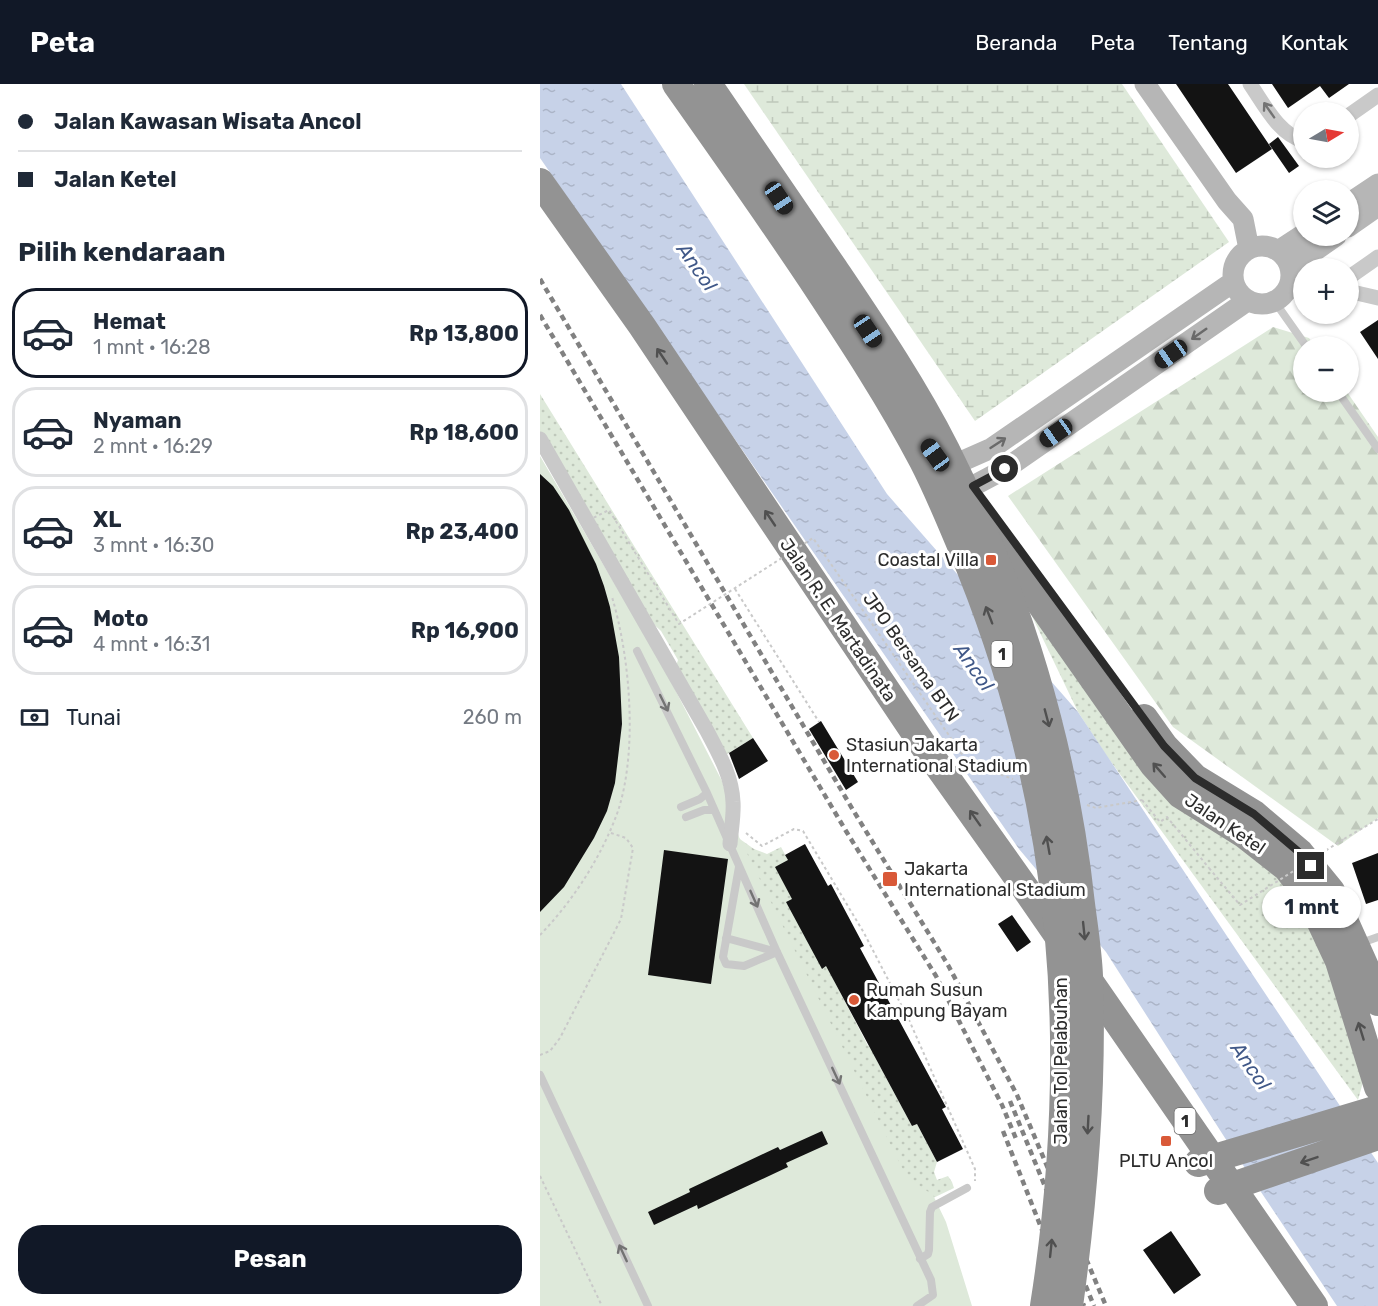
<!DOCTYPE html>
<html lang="id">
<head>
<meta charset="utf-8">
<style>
	body { margin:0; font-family:Rubik,sans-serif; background:#f6f6f7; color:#1f2937; height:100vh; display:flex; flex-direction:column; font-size:22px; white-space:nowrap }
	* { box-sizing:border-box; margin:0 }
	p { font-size:20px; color:#747a83 }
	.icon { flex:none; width:33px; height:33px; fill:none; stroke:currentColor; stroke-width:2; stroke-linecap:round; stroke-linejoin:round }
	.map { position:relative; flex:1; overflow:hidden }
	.sheet { display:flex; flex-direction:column; background:#fff; width:540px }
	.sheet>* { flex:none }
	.guide { display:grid; align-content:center; height:132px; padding:0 18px; background:#fff }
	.needle { width:39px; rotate:80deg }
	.buttons { position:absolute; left:753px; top:18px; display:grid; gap:12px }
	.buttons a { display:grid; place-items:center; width:66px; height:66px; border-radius:50%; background:#fff; box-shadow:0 2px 4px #0004; font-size:30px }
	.end { position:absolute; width:27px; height:27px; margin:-14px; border:8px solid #2c2c2c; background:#fff; box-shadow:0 0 0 3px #fff }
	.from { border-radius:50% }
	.bubble { position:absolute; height:42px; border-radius:21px; background:#fff; box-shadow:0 2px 4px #0004; font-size:20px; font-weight:700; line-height:42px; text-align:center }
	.car { position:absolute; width:18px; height:36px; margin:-18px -9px; border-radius:8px; box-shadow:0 0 4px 2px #0007; background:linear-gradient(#222 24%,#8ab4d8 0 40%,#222 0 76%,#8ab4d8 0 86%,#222 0) }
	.guide b { display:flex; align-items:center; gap:21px; height:57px; font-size:22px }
	.guide b+b { border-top:2px solid #e0e1e3 }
	.guide i { width:15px; height:15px; background:#1f2937 }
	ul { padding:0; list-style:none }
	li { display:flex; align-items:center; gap:18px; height:90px; margin:0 12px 9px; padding:0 6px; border:3px solid #e0e1e3; border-radius:24px }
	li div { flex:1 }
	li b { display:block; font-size:22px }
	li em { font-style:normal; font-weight:700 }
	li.on { border-color:#111827 }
	li>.icon { width:54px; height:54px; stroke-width:1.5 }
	h2 { padding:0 18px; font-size:27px; line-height:72px }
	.pay { display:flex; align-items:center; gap:15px; height:66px; padding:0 18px; font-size:22px }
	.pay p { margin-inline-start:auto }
	.cta { display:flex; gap:12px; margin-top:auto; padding:12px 18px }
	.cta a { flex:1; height:69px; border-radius:24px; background:#111827; color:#fff; font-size:24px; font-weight:700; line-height:69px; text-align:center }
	header { display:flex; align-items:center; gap:36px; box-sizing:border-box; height:84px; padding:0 30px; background:#111827; color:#fff }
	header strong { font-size:28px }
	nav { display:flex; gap:33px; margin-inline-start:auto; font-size:21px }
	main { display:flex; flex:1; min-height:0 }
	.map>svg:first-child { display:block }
	.grass { fill:url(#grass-dots) }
	.forest { fill:url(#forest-firs) }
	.wetland { fill:url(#wetland-marsh) }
	.garden { fill:#dee9da }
	.water { fill:url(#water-ripples) }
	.building { fill:#131313 }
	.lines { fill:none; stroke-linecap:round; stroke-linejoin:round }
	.path { stroke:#c9c9c9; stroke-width:2; stroke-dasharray:3 3; stroke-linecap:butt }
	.lane { stroke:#c9c9c9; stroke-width:8 }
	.street { stroke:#c9c9c9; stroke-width:15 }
	.secondary { stroke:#b6b6b6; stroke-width:21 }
	.highway { stroke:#939393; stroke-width:28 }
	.rail { stroke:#818181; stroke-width:4.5; stroke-dasharray:6 4.5; stroke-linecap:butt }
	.path-bridge { stroke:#c9c9c9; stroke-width:2; stroke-dasharray:3 3; stroke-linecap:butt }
	.highway-bridge { stroke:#939393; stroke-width:28 }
	.oneway { stroke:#737373 }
	.oneway2 { stroke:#6a6a6a }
	.oneway3 { stroke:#505050 }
	.route { stroke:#2c2c2c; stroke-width:8 }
	.poi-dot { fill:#d95938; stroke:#fff; stroke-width:2 }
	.labels { text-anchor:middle; stroke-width:6; stroke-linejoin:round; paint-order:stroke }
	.shield { fill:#fff; stroke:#6b6b6b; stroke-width:1.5 }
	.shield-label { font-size:16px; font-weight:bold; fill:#2c2c2c }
	.poi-label { font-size:18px; fill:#2c2c2c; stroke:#fff; text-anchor:start }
	.street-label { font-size:18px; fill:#2c2c2c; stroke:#fff }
	.water-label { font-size:20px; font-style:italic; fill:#405888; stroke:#fff }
</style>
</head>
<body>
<header>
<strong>Peta</strong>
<nav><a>Beranda</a><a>Peta</a><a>Tentang</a><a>Kontak</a></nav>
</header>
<main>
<section class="sheet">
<div class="guide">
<b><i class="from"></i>Jalan Kawasan Wisata Ancol</b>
<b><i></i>Jalan Ketel</b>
</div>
<h2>Pilih kendaraan</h2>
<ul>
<li class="on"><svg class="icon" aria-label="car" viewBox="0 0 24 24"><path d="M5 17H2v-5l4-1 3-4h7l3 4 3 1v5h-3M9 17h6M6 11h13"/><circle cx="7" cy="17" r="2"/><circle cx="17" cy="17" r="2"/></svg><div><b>Hemat</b><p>1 mnt · 16:28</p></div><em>Rp 13,800</em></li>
<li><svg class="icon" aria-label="car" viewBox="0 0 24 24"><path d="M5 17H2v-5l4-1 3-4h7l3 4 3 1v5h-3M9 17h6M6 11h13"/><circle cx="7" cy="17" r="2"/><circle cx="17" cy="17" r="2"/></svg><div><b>Nyaman</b><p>2 mnt · 16:29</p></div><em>Rp 18,600</em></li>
<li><svg class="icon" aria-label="car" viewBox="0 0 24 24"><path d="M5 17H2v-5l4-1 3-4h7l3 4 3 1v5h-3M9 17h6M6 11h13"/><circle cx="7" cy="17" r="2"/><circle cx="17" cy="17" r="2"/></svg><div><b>XL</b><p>3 mnt · 16:30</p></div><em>Rp 23,400</em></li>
<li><svg class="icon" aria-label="car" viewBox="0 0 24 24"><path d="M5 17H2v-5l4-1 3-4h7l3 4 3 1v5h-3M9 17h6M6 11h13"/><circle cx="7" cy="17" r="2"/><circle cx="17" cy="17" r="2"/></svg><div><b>Moto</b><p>4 mnt · 16:31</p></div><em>Rp 16,900</em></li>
</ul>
<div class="pay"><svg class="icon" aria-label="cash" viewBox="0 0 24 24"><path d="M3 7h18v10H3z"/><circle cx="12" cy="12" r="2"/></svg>Tunai<p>260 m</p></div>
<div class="cta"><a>Pesan</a></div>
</section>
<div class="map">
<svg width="838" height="1222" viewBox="0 0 838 1222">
	<defs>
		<pattern id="grass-dots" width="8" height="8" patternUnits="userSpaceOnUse" patternTransform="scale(1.5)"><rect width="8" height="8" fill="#dee9da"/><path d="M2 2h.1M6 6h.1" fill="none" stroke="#bfc8bb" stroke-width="1.8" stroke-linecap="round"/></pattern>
		<pattern id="forest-firs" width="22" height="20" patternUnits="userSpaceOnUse" patternTransform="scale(1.5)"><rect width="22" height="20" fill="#dee9da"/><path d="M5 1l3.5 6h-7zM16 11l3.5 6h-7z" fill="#bfc8bb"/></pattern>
		<pattern id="wetland-marsh" width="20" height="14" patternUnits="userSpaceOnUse" patternTransform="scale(1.5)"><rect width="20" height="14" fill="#dee9da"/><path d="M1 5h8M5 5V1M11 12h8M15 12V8" fill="none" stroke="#bfc8bb"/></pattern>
		<pattern id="water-ripples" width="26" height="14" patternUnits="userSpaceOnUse" patternTransform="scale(1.5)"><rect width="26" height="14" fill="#c7d2e8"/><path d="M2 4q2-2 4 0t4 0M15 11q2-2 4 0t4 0" fill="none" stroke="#abb4c7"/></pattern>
	</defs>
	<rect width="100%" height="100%" fill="#fff"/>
	<path class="grass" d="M0,310l213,344 -29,18 -48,-90 2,-6 -17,-29 -12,-11 -109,-184z
		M491,530l253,264 40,73 41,124 -7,25 -252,-345 -28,-43z
		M197,753l17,12 13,5 14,-7 7,13 4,39 30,69 17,-9 -10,12 39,75 6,-2 1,13 37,69 5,-2 20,38 -3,10 3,8 11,-4 4,6 2,6 -23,11 -8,43z"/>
	<path class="forest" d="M733,243l36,11 6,8h-11v46h43l31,45v381l-40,28 -165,-119 -165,-231z"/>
	<path class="wetland" d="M204,0h378l107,158 -254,179z"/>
	<path class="garden" d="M0,372l126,216 56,109 17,56 162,329 7,12 25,17 13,27 26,84h-432z"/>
	<path class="water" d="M0,0h81l266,410 191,218 300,451v143h-41l-112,-168 -119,-186 -87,-103 -479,-691z"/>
	<path class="building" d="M636,0h52l44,65 -36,24z
		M732,0h77l-20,14 -9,-12 -32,22z
		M738,53l21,29 -10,7 -20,-29z
		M838,236v39l-18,-27z
		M0,390l13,12 16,24 27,54 8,22 6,21 9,50 3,67 -7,59 -8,28 -13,27 -30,49 -24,25z
		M281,637l37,61 -12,8 -37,-61z
		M213,654l15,23 -29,18 -10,-26z
		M265,760l23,42 3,-2 33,62 -4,2 86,159 -4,2 21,40 -26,13 -20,-38 -5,2 -86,-160 -4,3 -36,-67 6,-3 -17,-32 13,-7 -3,-5z
		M124,766l64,9 -17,125 -63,-9z
		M838,769v47l-12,4 -14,-41z
		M472,831l19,27 -14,10 -19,-28z
		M282,1047l6,13 -42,19 2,4 -90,42 -1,-4 -43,20 -6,-13 42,-20 -1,-3 89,-42 2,3z
		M631,1147l30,44 -27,19 -31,-44z"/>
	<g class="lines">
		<path class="path" d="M195,505l84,133
			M602,716l18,22 7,-5 42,51
			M206,749l16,13 32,-17 9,2 61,102 45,87 66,149v12
			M804,755l34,-20
			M0,851c33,-34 62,-79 78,-124 20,-61 12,-154 -6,-214
			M0,971l10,-4 10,-13 61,-119 12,-71 -7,-10 -18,-6
			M0,1092l62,130"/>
		<path class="lane" d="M735,218l31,44
			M798,308l40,57
			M97,567l70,142 70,159 154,328 2,15 -16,11
			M141,723l19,-8 7,-6
			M146,733l18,-7h9
			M199,783l-16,90 3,7 18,2 33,-14
			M186,854l51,14
			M821,859l17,-6
			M0,991l108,231
			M380,1175l8,-5 1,-4 1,-38 2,-5 35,-19"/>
		<path class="street" d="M710,0c14,20 29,51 54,57
			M808,32l30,-21
			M808,194l30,-21
			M750,201h14
			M808,207l30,7
			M0,355l167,292c12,23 25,45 26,71 1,13 -2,28 -3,42"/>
		<path class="secondary" d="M605,0l82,117 16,18 6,30
			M808,120l30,-20
			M808,143l30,-21
			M693 191a29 29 0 1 1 58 0a29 29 0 1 1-58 0Z
			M738,167l26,-17
			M750,184l46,-32
			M409,390l9,-11 34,-15 241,-166
			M424,412l9,-10 32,-17 242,-168"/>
		<path class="highway" d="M0,98l102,144 279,416 104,146 289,418
			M448,445l165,235 28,31 64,40 42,33 22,29 30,64 39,126
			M604,634l20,28 31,32 59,36 46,39 31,38 35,78 12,33
			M658,1079l180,-54
			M678,1107l160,-55"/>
		<path class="rail" d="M0,195l313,531 95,155 69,130 89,211
			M0,231l306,516 90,145 66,129 15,36
			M470,1017l84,205
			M463,1047l69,175
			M532,1190l12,32"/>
		<path class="path-bridge" d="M43,439l26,-13 70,114 134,-86 155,225 45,16
			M547,721l9,3 46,-8
			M669,784l31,37 104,-66"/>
		<path class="highway-bridge" d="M136,0c46,65 92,130 136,196 39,59 78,118 111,181 18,35 33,73 48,109 96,240 113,482 73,736
			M168,0c43,62 85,124 127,186 39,58 79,117 111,180 71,142 118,296 135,454 3,24 7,48 8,72 4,111 -5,220 -20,330"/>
	</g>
	<defs><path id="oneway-shaft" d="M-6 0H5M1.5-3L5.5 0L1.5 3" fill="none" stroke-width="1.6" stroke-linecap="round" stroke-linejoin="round" transform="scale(1.5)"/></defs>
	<g class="oneway">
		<use href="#oneway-shaft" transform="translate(729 26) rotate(-125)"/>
		<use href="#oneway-shaft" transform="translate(124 619) rotate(64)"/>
		<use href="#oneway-shaft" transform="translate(214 815) rotate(66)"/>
		<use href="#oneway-shaft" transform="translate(296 992) rotate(65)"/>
		<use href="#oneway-shaft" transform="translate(83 1169) rotate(-115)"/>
	</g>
	<g class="oneway2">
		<use href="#oneway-shaft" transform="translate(659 250) rotate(145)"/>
		<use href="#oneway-shaft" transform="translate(458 359) rotate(-33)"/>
	</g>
	<g class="oneway3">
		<use href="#oneway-shaft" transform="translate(122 272) rotate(-124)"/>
		<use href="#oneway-shaft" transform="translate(230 434) rotate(-124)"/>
		<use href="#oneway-shaft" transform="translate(449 531) rotate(-111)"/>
		<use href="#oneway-shaft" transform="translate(507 634) rotate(75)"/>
		<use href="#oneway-shaft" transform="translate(619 686) rotate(-131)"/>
		<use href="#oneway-shaft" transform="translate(435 734) rotate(-125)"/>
		<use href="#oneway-shaft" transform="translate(508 761) rotate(-100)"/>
		<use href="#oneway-shaft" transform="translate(544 847) rotate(84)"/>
		<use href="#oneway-shaft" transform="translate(821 947) rotate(-107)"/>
		<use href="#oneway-shaft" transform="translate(548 1041) rotate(93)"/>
		<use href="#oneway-shaft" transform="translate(769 1076) rotate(161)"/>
		<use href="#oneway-shaft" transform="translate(511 1164) rotate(-84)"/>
	</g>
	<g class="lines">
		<path class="route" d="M465,385l-32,17 191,260 31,32 59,36 46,39 11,13"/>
	</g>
	<g class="poi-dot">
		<rect x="445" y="470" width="12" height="12" rx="3"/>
		<circle cx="294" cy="671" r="6"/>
		<rect x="342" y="787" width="16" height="16" rx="3"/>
		<circle cx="314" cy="916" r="6"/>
		<rect x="620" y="1051" width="12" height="12" rx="3"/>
	</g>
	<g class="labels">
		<g class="shield">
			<rect x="451.5" y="557" width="21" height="26" rx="4.5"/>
			<rect x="634.5" y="1024" width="21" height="26" rx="4.5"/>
		</g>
		<g class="shield-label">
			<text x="462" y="576">1</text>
			<text x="645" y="1043">1</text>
		</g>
		<g class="poi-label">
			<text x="439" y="482" text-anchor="end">Coastal Villa</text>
			<text x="306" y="667">Stasiun Jakarta<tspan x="306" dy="21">International Stadium</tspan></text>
			<text x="364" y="791">Jakarta<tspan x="364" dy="21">International Stadium</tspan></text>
			<text x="326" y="912">Rumah Susun<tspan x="326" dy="21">Kampung Bayam</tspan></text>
			<text x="626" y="1083" text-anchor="middle">PLTU Ancol</text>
		</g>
		<g class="street-label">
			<text transform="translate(298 536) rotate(56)" y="6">Jalan R. E. Martadinata</text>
			<text transform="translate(371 573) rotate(55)" y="6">JPO Bersama BTN</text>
			<text transform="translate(685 740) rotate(34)" y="6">Jalan Ketel</text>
			<text transform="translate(521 977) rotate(-90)" y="6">Jalan Tol Pelabuhan</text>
		</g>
		<g class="water-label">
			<text transform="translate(157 183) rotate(55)" y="7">Ancol</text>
			<text transform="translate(434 583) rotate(55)" y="7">Ancol</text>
			<text transform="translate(711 982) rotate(55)" y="7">Ancol</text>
		</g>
	</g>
</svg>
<div class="buttons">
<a><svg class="needle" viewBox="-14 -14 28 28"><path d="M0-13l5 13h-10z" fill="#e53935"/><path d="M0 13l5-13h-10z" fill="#747a83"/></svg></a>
<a><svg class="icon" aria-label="layers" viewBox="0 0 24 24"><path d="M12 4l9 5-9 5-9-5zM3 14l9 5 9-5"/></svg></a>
<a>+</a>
<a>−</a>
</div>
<i class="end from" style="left:465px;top:385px"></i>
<i class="end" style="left:771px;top:782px"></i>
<div class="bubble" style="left:722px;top:802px;width:99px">1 mnt</div>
<i class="car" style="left:239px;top:114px;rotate:146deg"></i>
<i class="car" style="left:328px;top:247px;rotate:146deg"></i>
<i class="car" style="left:631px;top:270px;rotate:235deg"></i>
<i class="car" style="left:516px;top:349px;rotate:235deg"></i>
<i class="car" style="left:395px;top:371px;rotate:324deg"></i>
</div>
</main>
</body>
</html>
